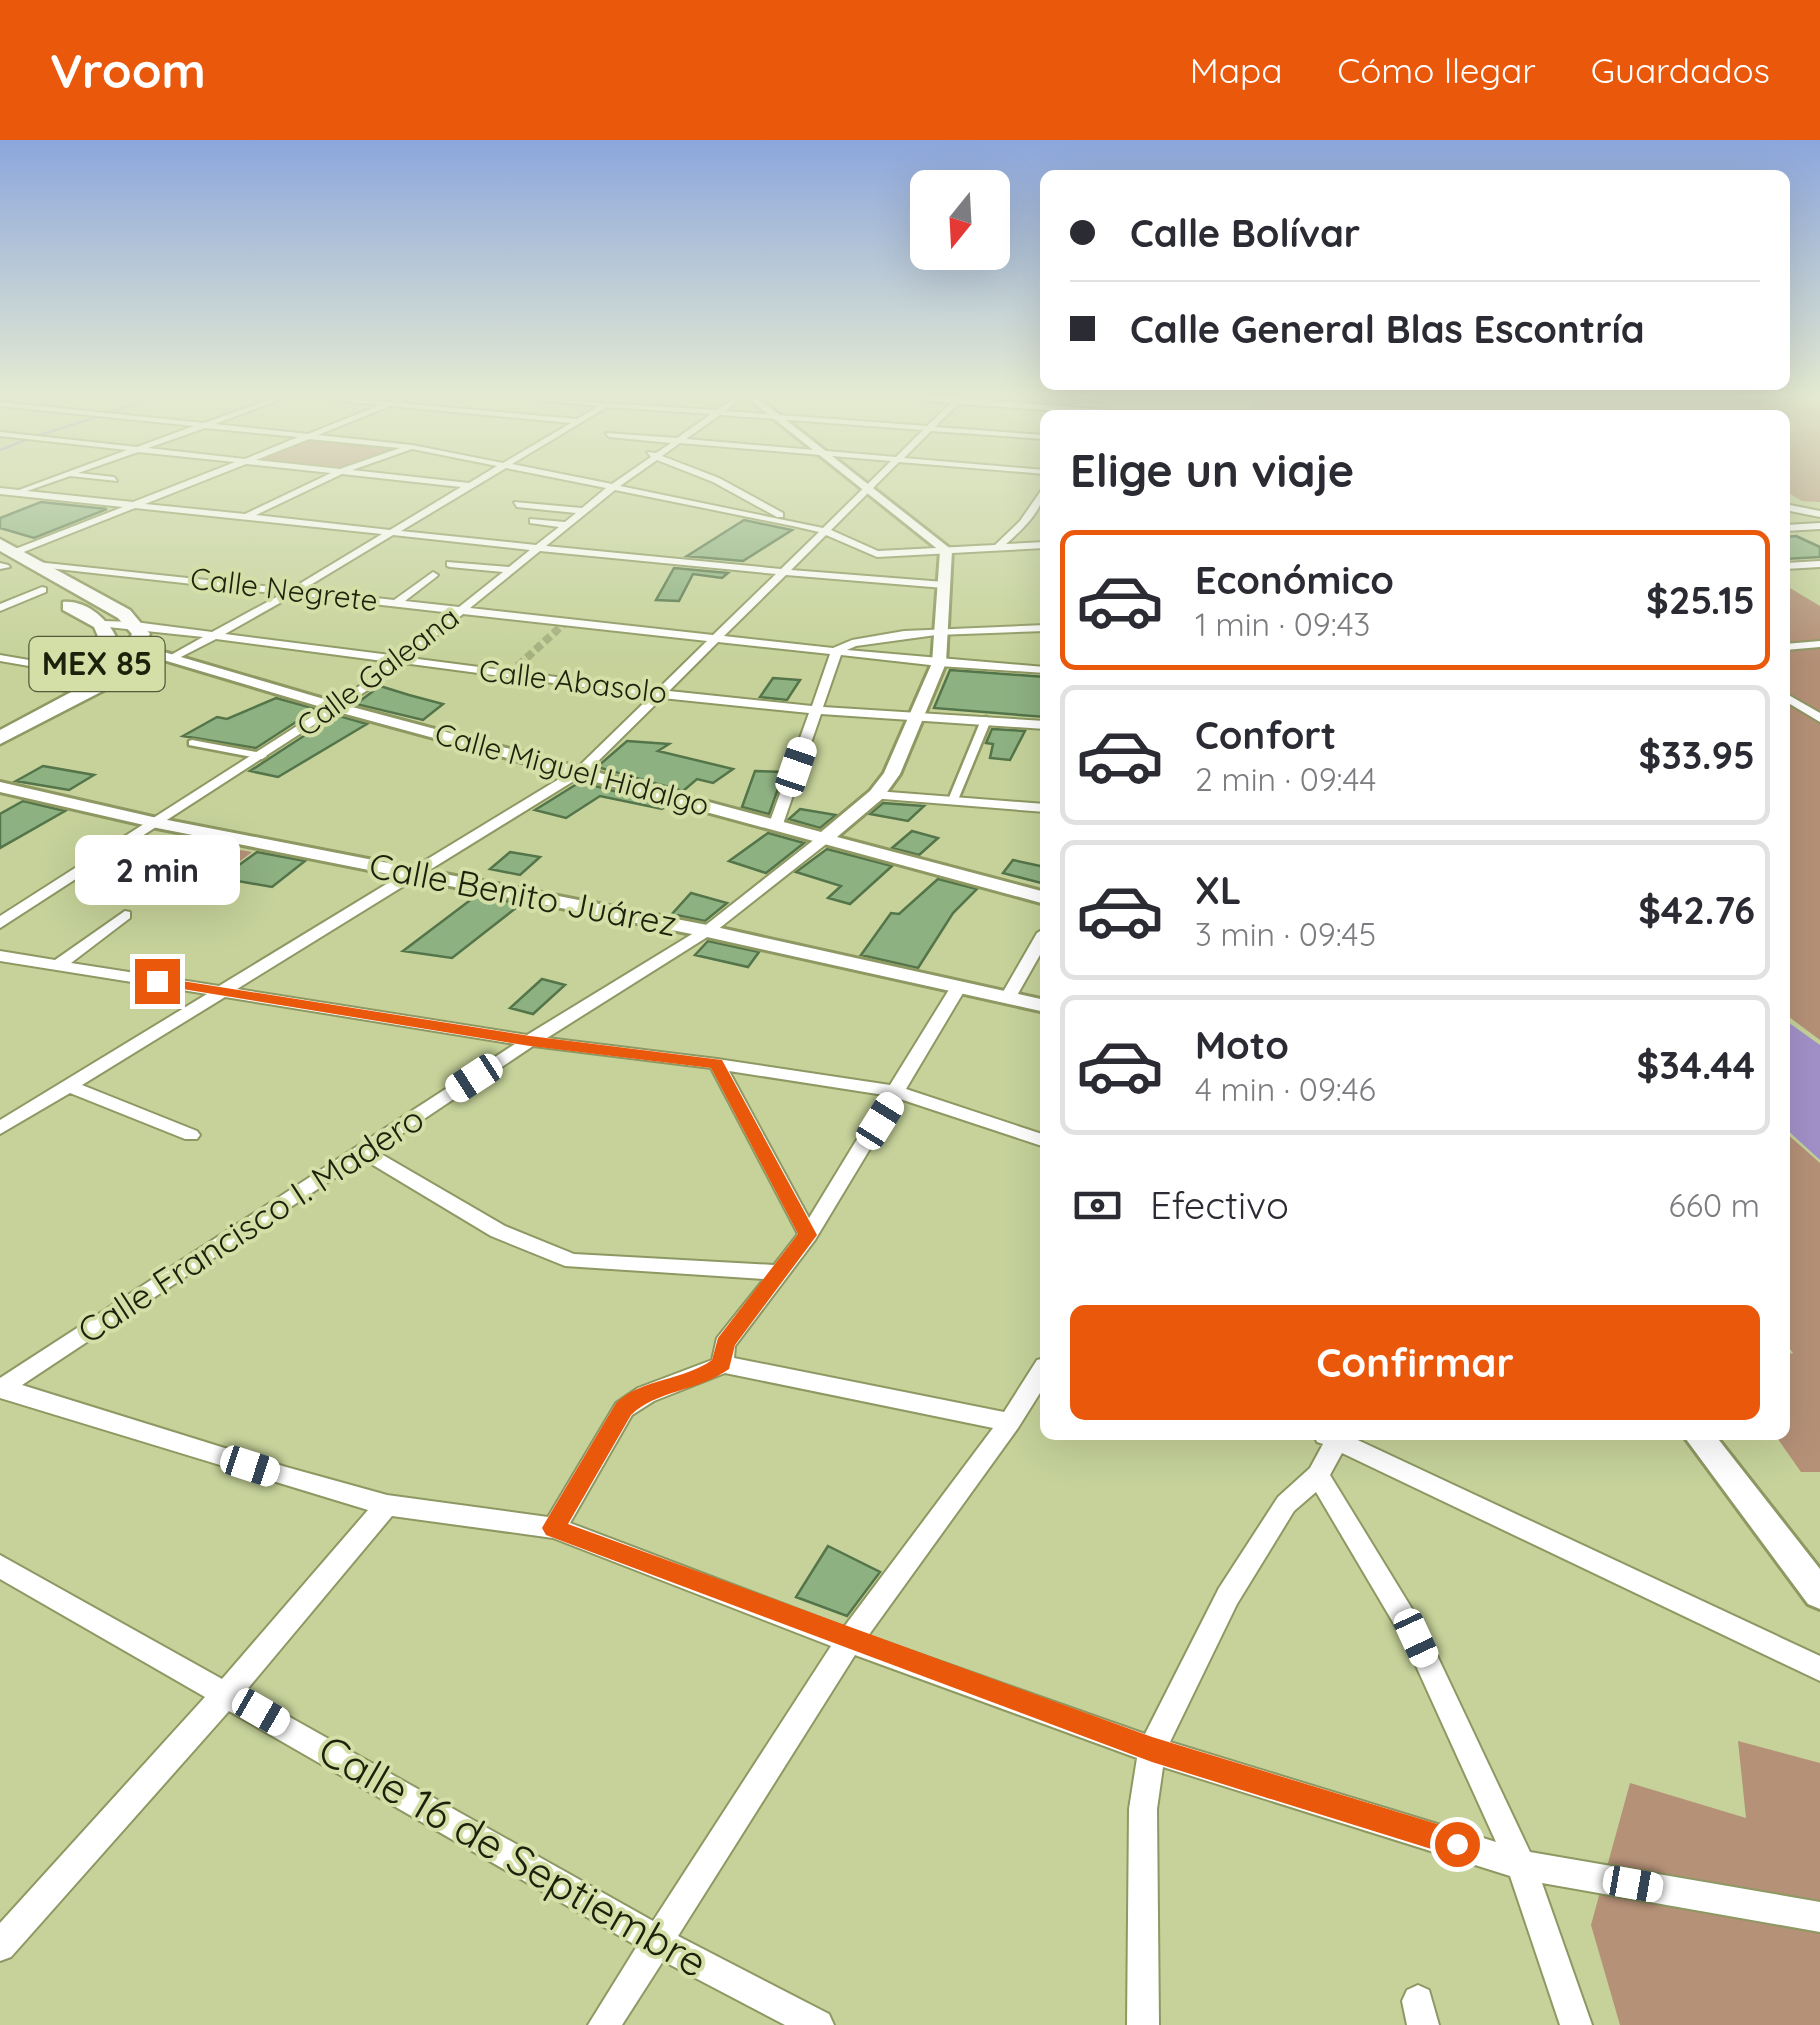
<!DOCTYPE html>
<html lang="es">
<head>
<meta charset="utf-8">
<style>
	body { margin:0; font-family:Quicksand,sans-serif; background:#f2f2f3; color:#2b2b33; height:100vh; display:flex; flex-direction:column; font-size:38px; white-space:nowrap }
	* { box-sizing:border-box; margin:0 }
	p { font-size:32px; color:#7c7c81 }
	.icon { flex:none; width:55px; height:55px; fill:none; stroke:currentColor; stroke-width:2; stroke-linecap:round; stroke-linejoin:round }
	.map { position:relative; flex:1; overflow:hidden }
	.sheet { position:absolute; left:1040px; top:270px; width:750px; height:1030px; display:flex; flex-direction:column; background:#fff; border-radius:15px; box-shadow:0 10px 40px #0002 }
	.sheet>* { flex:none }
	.top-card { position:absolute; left:1040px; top:30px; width:750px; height:220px; border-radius:15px; box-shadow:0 10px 40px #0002; display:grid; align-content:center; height:220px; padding:0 30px; background:#fff }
	.needle { width:65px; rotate:198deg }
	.controls { position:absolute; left:910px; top:30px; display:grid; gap:20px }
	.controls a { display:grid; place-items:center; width:100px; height:100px; border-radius:15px; background:#fff; box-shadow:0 10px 40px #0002; font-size:50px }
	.end { position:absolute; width:45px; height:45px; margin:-22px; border:12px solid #ea580c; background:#fff; box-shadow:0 0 0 5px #fff }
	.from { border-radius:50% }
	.bubble { position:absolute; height:70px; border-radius:15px; background:#fff; box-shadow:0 10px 40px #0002; font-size:32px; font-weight:700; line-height:70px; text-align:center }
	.car { position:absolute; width:30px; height:60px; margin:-30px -15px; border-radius:12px; box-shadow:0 0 8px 2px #0007; background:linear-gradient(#fff 24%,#345 0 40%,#fff 0 76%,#345 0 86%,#fff 0) }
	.top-card b { display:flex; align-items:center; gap:35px; height:95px; font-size:38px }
	.top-card b+b { border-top:2px solid #e1e1e2 }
	.top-card i { width:25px; height:25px; background:#2b2b33 }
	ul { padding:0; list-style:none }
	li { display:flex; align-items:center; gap:30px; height:140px; margin:0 20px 15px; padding:0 10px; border:5px solid #e1e1e2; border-radius:15px }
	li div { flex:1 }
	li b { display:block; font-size:38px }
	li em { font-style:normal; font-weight:700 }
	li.current { border-color:#ea580c }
	li>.icon { width:90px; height:90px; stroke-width:1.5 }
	h2 { padding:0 30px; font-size:45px; line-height:120px }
	.pay { display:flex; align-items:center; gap:25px; height:110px; padding:0 30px; font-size:38px }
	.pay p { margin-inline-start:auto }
	.button { display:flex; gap:20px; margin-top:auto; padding:20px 30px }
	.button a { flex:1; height:115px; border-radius:15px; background:#ea580c; color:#fff; font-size:40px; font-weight:700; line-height:115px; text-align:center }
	header { display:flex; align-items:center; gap:60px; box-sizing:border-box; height:140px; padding:0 50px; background:#ea580c; color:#fff }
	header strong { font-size:48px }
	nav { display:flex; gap:55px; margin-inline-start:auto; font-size:35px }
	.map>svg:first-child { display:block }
	.green { fill:#b59177 }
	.water { fill:#a291c9 }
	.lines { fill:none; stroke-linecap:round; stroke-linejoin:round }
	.stream { stroke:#a291c9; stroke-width:2.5 }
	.building { fill:#8eb182; stroke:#547449; stroke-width:2.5 }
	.pedestrian-tunnel { stroke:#a4af7d; stroke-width:8; stroke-dasharray:8 4; stroke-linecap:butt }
	.pedestrian-casing { stroke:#8d9862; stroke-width:5 }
	.minor-casing { stroke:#8d9862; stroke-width:4 }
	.tertiary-casing { stroke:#8d9862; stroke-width:6 }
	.primary-casing { stroke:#8d9862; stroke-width:5 }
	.pedestrian { fill:#fff; fill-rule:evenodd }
	.minor { fill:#fff; fill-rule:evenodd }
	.tertiary { fill:#fff; fill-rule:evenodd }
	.primary { fill:#fff; fill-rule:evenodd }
	.route { fill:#ea580c }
	.labels { text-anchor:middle; stroke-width:8; stroke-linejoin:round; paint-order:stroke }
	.far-street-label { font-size:30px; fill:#1d210b; stroke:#d3dfa7 }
	.shield { fill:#d3dfa7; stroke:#545a3a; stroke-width:2.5 }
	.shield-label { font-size:32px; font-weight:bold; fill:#1d210b }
	.street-label { font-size:35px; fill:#1d210b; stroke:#d3dfa7 }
	.near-street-label { font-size:42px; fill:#1d210b; stroke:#d3dfa7 }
</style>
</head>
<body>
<header>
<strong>Vroom</strong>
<nav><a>Mapa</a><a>Cómo llegar</a><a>Guardados</a></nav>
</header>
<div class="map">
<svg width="1820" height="1885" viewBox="0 0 1820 1885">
	<rect width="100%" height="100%" fill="#c6d29a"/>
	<path class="green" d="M1252,258h568v104l-18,-1 -17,-10v-76h-535z
		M309,298l93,9 -59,21 -86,-9z
		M1785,445l35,21v106h-12l12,9v319l-35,-26z
		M198,703l54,9 -63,48 -57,-9z
		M1785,992l35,31v309h-19l-26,-37h10v-80l8,-2 -8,-10z
		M1738,1601l82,22v262h-200l-29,-100 39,-142 116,35z"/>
	<path class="water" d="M1785,880l35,25v115l-35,-32z"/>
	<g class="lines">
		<path class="stream" d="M37,296l118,-38
			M0,310l28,-11"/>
	</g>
	<path class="building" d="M41,362l66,7 -73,29 -34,-10v-10z
		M744,380l48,10 -49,31 -56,-5z
		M1796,396l24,11v10l-35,2v-22z
		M674,428l54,5 -6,5 -29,-4 -14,27 -23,-1z
		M950,530l95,7v40l-111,-9z
		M773,538l27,2 -13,20 -27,-3z
		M380,546l29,9 34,9 -20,16 -67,-16z
		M276,558l40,11 -60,39 -73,-12 34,-19 10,2z
		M336,575l31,9 -89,53 -28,-6z
		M992,589l33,2 -15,29 -20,-2 3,-14 -7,-1z
		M627,601l42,3 -11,7 75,18 -20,14 -16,-4 -14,12 -86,-24z
		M43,626l51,9 -25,15 -53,-9z
		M755,631l29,1 -15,42 -27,-7z
		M580,642l87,23 -5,4 -62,-13 -34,22 -31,-8z
		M23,661l42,10 -65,37v-34z
		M883,663l41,3 -16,15 -38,-7z
		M800,669l36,6 -16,13 -31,-9z
		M912,691l26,7 -19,17 -27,-7z
		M768,693l36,10 -38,30 -37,-12z
		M827,709l65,17 -42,38 -22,-6 13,-12 -45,-14z
		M257,712l48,9 -33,26 -51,-9z
		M510,712l30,5 -20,18 -30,-6z
		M1013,720l32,7v17l-42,-11z
		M938,739l39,10 -24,24 -35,55 -57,-13 30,-42 8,1z
		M691,753l36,10 -22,18 -33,-7z
		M477,755l44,9 -69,54 -49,-7z
		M708,801l51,11 -11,15 -53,-12z
		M542,839l23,6 -32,29 -23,-6z
		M828,1406l52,26 -33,44 -51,-19z"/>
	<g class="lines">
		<path class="pedestrian-tunnel" d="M509,534l58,-53"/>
		<g class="pedestrian-casing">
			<path id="pedestrian" d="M986,577l5,3 -33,80 -1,2h-8l-1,-2 33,-80z
				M192,600l70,13 5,3 -5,3 -73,-14v-4z"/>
		</g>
		<g class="minor-casing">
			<path id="minor" d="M274,258h10l-69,26 93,10 72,-29 -62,-7 71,4 19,-4 -9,5 178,16 22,-13 -81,-8 199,12 17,-12h8l-17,13 202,15 24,-23 -46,-5h58l145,12 -3,4 -147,-10 -23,23 110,8v4l-114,-8 -27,27 141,12v4l-146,-12 -68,68 47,21 117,-6 25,-24 25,-36c0,24 -22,44 -39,59l39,-2v6l-168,9 -51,-22 -35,35 153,12 5,3 -5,3 -158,-13 -62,61 109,12 19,-8 52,-9 141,-6v6l-109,4 -80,11 -9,4 198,17v6l-106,-7 -98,-11 -18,52 222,14v8l-224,-15 -38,110 -7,4 -7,-4 40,-111 -147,-15 -77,76 -348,215 290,46 175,-107 118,-93h10v6l-118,93 -165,104 170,21 173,26 60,-97 8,-5 8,5 -60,101 139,46v12l-145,-48 -85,141 -80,106 -1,12 270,54 33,-52 8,-2v27l-27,43 -150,208 277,98 74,-146 59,-91 32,-29 13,-24 -6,-2 -3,-7h33l473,221v25l-478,-228 -12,22 95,155 105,222 290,50v30l-278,-49 50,142h-32l-50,-149 -347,-109 -6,42 2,216h-32l2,-216 8,-51 -282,-103 -177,281 151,78 5,11h-49l-122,-64 -41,64h-34l49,-79 -408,-235 -218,246 -11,4v-38l205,-226 -205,-118v-24l222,124 146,-169 -368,-112v-20l515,-334 -290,-47 -143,88 115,46 3,4 -3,4h-12l-115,-46 -70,41v-14l207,-126 -207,-33v-10l55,9 70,-49 5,1v6l-59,45 148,23 358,-218 74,-72 -248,-33 -26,21 -377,244v-12l369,-236 22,-18 -175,-23 -43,22 -4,-1v-4l34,-19 -105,-11v-4l4,-1 33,1 77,10 70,-38 -252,-28 -3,-1v-4l264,28 91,-55 -247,-26 -119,47h-6v-4l113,-44 -123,-13v-6l19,2 108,-40 -127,-14v-4l137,15 57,-21 -194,-20v-4l204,21zM390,266l181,17 -68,40 -91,-18 -94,-10zM607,267l104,7 -34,24 -71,-5 3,4 62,6 -15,10 -9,-1 4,5 -39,27 -100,-20zM720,275l203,15 -27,27 -210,-18zM205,288l93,9 -53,22 -97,-11zM309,299l91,9 -60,21 -84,-9zM680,303l211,18 -68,67 -203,-42 37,-26 56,22 64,35h6v-4l-64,-35 -57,-22zM412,309l85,17 -28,17 -117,-13zM138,312l97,10 -102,40 -106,-11 43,-15 47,5 -3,-4 -36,-4zM246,324l85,9 -86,41 -100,-10zM506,328l100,20 -24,20 -68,-6 3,5 59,6 -11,9 -35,-3v4l29,4 -23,18 -135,-14zM342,334l119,13 -71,43 -134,-15zM615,350l178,36 26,6 -38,37 -235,-23zM393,395l137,15 -21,17 -62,-5v4l3,1 53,5 -44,35 -54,-6 31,-24 2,-2 -5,-3 -39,28 -92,-10zM540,411l236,23 -63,61 -243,-27zM294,455l158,18 -54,43 -173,-22zM463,474l244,27 -50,49 -247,-32zM718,502l112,12 -18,52 -143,-15zM533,906l178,22 87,166 -24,31 -200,-11 -69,-28 -129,-75zM729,931l155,24 -75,123zM363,1019l128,77 74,30 199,13 -47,59 -5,22 -74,28 -22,15 -68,114 -161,-22 -101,-28 -264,-82zM725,1233l268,55 -149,199 -274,-104 62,-108 22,-14zM1316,1352l91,154 89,196 -326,-100 67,-138 57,-93zM392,1376l161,22 278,108 -178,275 -408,-229z
				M1785,364l35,7v6l-35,-7z
				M1820,383v6l-35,2v-6z
				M1820,421v6l-35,2v-6z
				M0,423l8,2 2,2 -10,2z
				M42,447l4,1v4l-46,19v-7z
				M1820,501v6l-35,3v-6z
				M0,515l87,15 6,3 -6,3 -87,-15z
				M1785,553l35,20v9l-35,-21z
				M876,651l169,13v8l-174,-14 -2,-3z
				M1045,788v18l-30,53 -2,3h-12l-2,-3 38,-66z
				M1418,1845l11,5 10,35h-32l-5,-24 5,-11z"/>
		</g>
		<g class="tertiary-casing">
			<path id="tertiary" d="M748,258h10l194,152 -6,113 -46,111 -18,25 -45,38 208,55v12l-714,-194 -181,-54 -52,11 -7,-4 59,-15 191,56 480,128 49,-41 14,-18 48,-110 8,-112z
				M0,642l157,36 550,107 338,75v12l-338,-75 -550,-109 -157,-36z
				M1683,1295h32l105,134v40l-12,-5z"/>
		</g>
		<g class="primary-casing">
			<path id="primary" d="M0,399l130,71 20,24 -26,46 -124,64v-14l75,-40h-13l-3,-4 31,-26 10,-19 -6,-14 -31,-17v-8c24,-2 46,18 55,39l-13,26 -28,22 33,-17 22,-38 -14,-16 -118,-67z"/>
		</g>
		<use href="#pedestrian" class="pedestrian"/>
		<use href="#minor" class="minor"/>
		<use href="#tertiary" class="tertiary"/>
		<use href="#primary" class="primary"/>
	</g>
	<linearGradient id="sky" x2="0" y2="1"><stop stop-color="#8ca6dc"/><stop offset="0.49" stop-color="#e5ebd2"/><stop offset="1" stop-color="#e5ebd2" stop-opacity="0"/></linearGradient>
	<rect width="1820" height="522" fill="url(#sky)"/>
	<path class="route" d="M157,837l373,59 192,24 95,175 -82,110 -6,24c-30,22 -72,21 -98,46l-63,109 584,213 305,93 9,4 4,10 -4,9 -9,4 -305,-95 -606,-227 -4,-7 4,-7 70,-118c26,-25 67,-22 96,-43l6,-22 80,-104 -87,-166 -181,-22 -378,-62 -2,-3z"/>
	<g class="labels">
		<g class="far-street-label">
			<text transform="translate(284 450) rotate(7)" y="10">Calle Negrete</text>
			<text transform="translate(378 532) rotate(-37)" y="10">Calle Galeana</text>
			<text transform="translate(573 542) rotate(7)" y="10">Calle Abasolo</text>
			<text transform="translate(572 630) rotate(15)" y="10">Calle Miguel Hidalgo</text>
		</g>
		<rect class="shield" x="29.5" y="497" width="135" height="54" rx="8"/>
		<g class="shield-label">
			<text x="97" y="535">MEX 85</text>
		</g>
		<g class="street-label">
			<text transform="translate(523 755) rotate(11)" y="12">Calle Benito Juárez</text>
			<text transform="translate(251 1085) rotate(-33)" y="12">Calle Francisco I. Madero</text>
		</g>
		<g class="near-street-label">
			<text transform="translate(513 1716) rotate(30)" y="15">Calle 16 de Septiembre</text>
		</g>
	</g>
</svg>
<div class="controls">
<a><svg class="needle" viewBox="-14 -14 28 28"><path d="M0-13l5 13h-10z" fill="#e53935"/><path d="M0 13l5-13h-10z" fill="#7c7c81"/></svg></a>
</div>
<i class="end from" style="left:1457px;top:1704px"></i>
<i class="end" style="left:157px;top:841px"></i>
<div class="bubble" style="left:75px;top:695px;width:165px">2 min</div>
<i class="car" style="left:796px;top:627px;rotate:19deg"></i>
<i class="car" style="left:474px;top:938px;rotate:237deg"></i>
<i class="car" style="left:880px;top:981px;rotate:32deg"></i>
<i class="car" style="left:250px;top:1326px;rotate:108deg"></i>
<i class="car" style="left:1416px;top:1498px;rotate:155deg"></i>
<i class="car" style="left:261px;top:1572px;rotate:120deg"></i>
<i class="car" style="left:1633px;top:1744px;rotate:100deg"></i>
<div class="top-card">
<b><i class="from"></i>Calle Bolívar</b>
<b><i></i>Calle General Blas Escontría</b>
</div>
<section class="sheet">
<h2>Elige un viaje</h2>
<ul>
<li class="current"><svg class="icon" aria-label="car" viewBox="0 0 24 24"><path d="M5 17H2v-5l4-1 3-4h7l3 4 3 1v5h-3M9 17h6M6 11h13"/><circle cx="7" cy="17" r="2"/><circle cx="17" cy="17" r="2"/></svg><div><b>Económico</b><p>1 min · 09:43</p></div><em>$25.15</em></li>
<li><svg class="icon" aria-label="car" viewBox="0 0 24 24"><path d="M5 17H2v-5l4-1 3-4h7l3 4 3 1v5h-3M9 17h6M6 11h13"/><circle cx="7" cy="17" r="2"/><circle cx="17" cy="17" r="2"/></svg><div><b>Confort</b><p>2 min · 09:44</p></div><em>$33.95</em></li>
<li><svg class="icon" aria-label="car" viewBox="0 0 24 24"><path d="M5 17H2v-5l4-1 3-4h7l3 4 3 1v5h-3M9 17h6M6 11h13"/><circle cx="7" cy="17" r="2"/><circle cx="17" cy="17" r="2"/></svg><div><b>XL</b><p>3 min · 09:45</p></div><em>$42.76</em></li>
<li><svg class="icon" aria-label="car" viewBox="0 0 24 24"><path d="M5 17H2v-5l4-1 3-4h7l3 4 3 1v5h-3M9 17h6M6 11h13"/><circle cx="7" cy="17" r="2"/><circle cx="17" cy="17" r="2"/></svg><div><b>Moto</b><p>4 min · 09:46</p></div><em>$34.44</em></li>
</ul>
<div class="pay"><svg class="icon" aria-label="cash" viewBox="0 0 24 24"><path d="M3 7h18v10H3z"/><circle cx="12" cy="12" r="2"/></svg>Efectivo<p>660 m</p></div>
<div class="button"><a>Confirmar</a></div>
</section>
</div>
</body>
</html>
